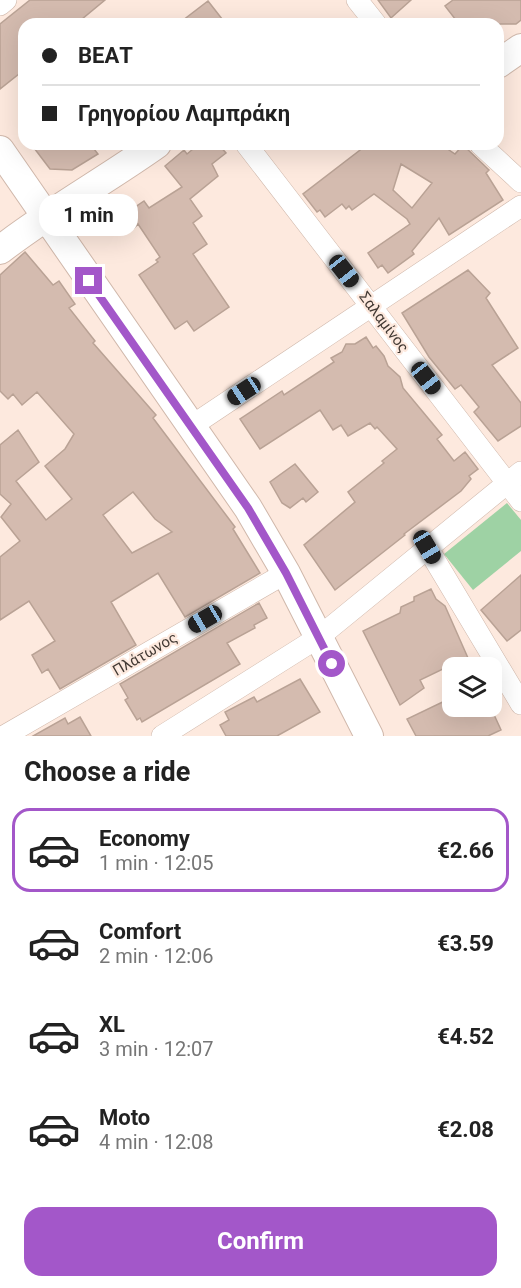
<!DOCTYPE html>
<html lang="en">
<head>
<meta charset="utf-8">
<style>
	body { margin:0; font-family:Roboto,sans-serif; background:#f2f2f2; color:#222; height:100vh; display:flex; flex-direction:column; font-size:22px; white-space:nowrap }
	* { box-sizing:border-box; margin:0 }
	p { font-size:20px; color:#767676 }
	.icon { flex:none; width:33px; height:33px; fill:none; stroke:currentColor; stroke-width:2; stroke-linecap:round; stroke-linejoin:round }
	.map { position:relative; height:736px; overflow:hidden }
	.side { display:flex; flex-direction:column; background:#fff; flex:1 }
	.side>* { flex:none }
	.top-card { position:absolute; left:18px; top:18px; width:486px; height:132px; border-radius:18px; box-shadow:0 6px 24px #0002; display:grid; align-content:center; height:132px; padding:0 24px; background:#fff }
	.fabs { position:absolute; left:442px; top:657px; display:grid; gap:12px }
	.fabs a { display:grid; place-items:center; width:60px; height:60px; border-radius:12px; background:#fff; box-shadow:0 6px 24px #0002; font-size:30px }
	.end { position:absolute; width:27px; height:27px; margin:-14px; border:8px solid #a357c9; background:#fff; box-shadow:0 0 0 3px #fff }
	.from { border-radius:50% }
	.bubble { position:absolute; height:42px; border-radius:18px; background:#fff; box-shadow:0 6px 24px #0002; font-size:20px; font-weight:700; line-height:42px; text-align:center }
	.car { position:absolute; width:18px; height:36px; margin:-18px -9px; border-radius:8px; box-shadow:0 0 4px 2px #0007; background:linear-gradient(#222 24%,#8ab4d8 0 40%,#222 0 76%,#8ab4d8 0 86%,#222 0) }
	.top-card b { display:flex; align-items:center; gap:21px; height:57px; font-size:22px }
	.top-card b+b { border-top:2px solid #e0e0e0 }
	.top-card i { width:15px; height:15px; background:#222 }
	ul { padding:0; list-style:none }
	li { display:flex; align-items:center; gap:18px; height:84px; margin:0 12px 9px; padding:0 12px; border:3px solid transparent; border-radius:18px }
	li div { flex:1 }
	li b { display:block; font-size:22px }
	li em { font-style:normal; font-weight:700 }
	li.active { border-color:#a357c9 }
	li>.icon { width:54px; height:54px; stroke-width:1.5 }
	h2 { padding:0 24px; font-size:27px; line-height:72px }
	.action { display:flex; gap:12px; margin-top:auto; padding:12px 24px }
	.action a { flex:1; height:69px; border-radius:18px; background:#a357c9; color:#fff; font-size:24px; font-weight:700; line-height:69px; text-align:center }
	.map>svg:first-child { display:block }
	.green { fill:#9ed2a4 }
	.building { fill:#d4bbaf; stroke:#b9a295; stroke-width:1.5; fill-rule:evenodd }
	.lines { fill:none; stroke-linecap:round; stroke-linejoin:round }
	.minor-casing { stroke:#d0b8ab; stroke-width:22 }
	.secondary-casing { stroke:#d0b8ab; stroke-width:30 }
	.minor { stroke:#fff; stroke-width:21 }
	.secondary { stroke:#fff; stroke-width:28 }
	.route { stroke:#a357c9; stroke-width:8 }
	.labels { text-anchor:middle; stroke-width:4.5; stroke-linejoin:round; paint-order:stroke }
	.street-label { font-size:15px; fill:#423933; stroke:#fde9de }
</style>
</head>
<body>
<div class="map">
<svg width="521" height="736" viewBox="0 0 521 736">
	<rect width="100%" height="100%" fill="#fde9de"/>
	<path class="green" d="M507,503l14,17v31l-48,39 -29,-36z"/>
	<path class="building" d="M30,0h75l-29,24h-52v46l-24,19v-65z
		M378,0h33l-20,18z
		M453,0h68v20l-5,4h-57l-14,-18z
		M208,1l18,23h-48z
		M31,144h59l8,10 -26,16 -22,-1z
		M199,144h19l8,9 -14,11 6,12 -28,23 12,17 -9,7 14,21 -14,10 36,53 -35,24 -7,-10 -12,8 -36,-54 19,-13 -2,-2 4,-3 -22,-33 -4,4 -9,-14 19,-13 5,7 33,-21 -17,-21 19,-16 3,4z
		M368,144h72l15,10 8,-9 26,25 -3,3 17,27 -54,35 -10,-17 -27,33 2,3 -26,19 -6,-8 -4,3 -10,-15 42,-29 -3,-5 -33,-25 -22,16 -3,-4 -3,3 -4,-5 -17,13 -5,-7 -3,2 -14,-18zM401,164l31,19 -20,25 -19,-18z
		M25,252l28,33 6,-4 16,23 -6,4 26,33 -2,2 63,72 -3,3 82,109 -2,2 27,44 -75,44 -27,-44 -47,29 25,43 -76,44 -12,-20 -6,4 -10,-18 23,-14 -26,-40 -29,19v-63l20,-16 -19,-24 10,-13 -11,-10v-49l18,-15 21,32 -23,19 30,39 26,-21 -27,-33 20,-17 9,-15 -37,-42 -15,13 -9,-11 -5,5 -8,-8v-116zM133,492l22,27 17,13 -40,21 -29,-38z
		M468,270l22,23 -4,5 32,50 -26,17 29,38v23l-23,15 -24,-29 5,-5 -18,-22 -6,4 -26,-32 -27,-44z
		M366,337l7,11 3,-2 8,10 4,10 12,11 3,11 39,47 -5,4 17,22 11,-9 13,17 -9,7 2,3 -10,12 -57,43 1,1 -70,55 -31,-45 51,-43 -7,-10 36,-29 -2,-2 15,-12 -20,-22 -2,2 -5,-6 -22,13 -7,-11 -8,5 -13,-20 -60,39 -20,-30 42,-28 2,4 50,-33 -3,-4 11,-6 4,-8h9z
		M295,464l23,28 -12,10 -3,-4 -13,10 -8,-5 -12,-21z
		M521,575v55l-14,11 -26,-31z
		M431,589l5,10 9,7 23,52 -12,4 -1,6 -6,-2 -29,14 4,8 -24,17 -37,-74 37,-18 1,-6 13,-6v-4z
		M259,603l8,15 -13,7 1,3 -28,15 13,21 -98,58 -2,-4 -3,2 -12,-20 3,-2 -8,-14z
		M300,679l20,33 -43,24h-51l-6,-11 9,-5 -4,-8 29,-15 3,5z
		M453,697v9h37l11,24 -13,6h-72l-9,-17z
		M80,717l11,19h-58l32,-18 3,6z"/>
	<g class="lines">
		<g class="minor-casing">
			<path id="minor" d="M357,0l19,24
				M0,5l6,-5
				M246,144l275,357
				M480,144l41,38
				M190,427l331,-221
				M427,547l94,157
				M4,736l282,-163
				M162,736l157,-99 202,-165"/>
		</g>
		<g class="secondary-casing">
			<path id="secondary" d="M498,64l23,-16
				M0,150l248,358 38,65 83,163
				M0,250c50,-39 105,-69 157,-106"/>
		</g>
		<use href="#minor" class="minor"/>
		<use href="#secondary" class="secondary"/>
	</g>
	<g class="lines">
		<path class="route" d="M89,281l159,227 38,65 46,91"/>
	</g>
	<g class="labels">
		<g class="street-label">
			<text transform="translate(384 322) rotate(53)" y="5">Σαλαμίνος</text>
			<text transform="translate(145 654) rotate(-30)" y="5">Πλάτωνος</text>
		</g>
	</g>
</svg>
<div class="fabs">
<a><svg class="icon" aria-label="layers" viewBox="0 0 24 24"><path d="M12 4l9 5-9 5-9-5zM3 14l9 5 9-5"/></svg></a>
</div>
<i class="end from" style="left:332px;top:664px"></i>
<i class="end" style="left:89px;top:281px"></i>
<div class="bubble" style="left:39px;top:194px;width:99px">1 min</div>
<i class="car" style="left:344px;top:271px;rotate:142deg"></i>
<i class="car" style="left:426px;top:378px;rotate:142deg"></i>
<i class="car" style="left:244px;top:391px;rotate:237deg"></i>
<i class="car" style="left:427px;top:547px;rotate:149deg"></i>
<i class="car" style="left:205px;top:619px;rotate:240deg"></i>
<div class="top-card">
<b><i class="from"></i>ΒΕΑΤ</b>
<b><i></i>Γρηγορίου Λαμπράκη</b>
</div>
</div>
<section class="side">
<h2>Choose a ride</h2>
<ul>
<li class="active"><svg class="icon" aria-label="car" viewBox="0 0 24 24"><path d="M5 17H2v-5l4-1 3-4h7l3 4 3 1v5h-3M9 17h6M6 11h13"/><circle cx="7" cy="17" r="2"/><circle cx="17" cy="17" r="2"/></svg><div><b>Economy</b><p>1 min · 12:05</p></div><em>€2.66</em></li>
<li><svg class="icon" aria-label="car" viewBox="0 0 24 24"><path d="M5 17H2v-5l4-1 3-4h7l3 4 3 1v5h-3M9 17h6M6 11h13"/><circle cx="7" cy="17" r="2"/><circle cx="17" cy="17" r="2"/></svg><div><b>Comfort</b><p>2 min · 12:06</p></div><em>€3.59</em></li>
<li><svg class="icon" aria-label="car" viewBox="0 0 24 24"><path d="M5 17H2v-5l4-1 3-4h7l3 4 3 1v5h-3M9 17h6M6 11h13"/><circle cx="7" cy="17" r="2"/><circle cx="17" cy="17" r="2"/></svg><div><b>XL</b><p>3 min · 12:07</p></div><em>€4.52</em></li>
<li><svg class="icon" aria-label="car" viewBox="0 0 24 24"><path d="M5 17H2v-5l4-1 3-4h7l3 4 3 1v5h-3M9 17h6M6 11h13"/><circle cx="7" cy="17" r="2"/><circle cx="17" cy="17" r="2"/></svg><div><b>Moto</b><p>4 min · 12:08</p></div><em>€2.08</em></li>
</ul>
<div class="action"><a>Confirm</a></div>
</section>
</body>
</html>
